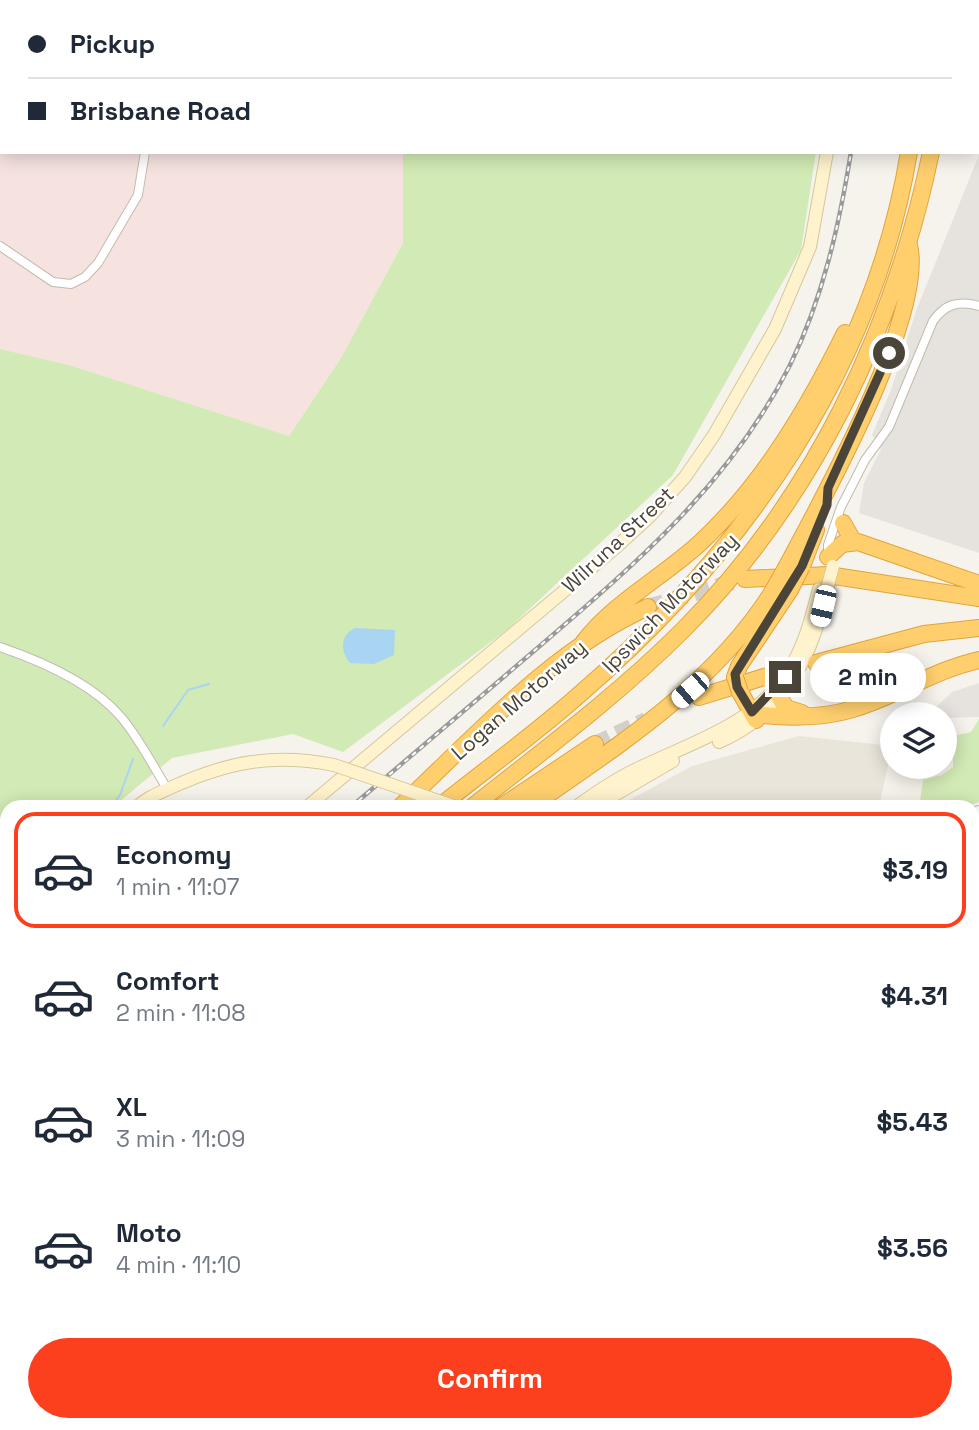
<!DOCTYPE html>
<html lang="en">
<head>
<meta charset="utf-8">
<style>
	body { margin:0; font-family:"Space Grotesk",sans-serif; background:#f2f2f3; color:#1f2937; height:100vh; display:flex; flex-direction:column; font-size:26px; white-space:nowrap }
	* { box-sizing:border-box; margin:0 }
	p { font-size:23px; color:#747a83 }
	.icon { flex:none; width:38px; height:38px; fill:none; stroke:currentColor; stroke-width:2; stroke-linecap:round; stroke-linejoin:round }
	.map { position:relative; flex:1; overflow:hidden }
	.sheet { position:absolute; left:0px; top:800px; width:980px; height:632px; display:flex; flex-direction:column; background:#fff; border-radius:21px 21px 0 0; box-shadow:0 4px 18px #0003 }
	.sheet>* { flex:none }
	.banner { position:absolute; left:0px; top:0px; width:980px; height:154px; box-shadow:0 4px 18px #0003; display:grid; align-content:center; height:154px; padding:0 28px; background:#fff }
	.fabs { position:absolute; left:880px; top:702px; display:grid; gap:14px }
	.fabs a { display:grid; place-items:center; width:77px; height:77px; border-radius:50%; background:#fff; box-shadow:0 4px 18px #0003; font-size:35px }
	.end { position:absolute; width:32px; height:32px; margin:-16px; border:9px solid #4b4439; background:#fff; box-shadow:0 0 0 4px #fff }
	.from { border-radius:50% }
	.bubble { position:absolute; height:49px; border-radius:24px; background:#fff; box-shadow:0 4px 18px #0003; font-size:23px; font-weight:700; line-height:49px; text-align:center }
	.car { position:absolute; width:21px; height:42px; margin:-21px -10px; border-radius:9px; box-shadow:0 0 5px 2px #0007; background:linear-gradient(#fff 24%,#345 0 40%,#fff 0 76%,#345 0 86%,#fff 0) }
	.banner b { display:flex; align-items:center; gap:24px; height:66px; font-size:26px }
	.banner b+b { border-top:2px solid #e0e1e3 }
	.banner i { width:18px; height:18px; background:#1f2937 }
	ul { padding:12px 0 0; list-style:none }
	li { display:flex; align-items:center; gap:21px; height:116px; margin:0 14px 10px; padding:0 14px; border:4px solid transparent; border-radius:21px }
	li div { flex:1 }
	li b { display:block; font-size:26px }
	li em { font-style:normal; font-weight:700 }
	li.active { border-color:#fc3f1d }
	li>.icon { width:63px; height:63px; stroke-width:1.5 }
	.button { display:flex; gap:14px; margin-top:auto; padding:14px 28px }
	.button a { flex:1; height:80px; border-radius:42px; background:#fc3f1d; color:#fff; font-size:28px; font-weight:700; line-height:80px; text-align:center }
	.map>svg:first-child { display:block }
	.residential { fill:#eae5da }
	.industrial { fill:#e6e2dd }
	.medical { fill:#f6e3e0 }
	.green { fill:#d2eab5 }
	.water { fill:#a9d4f2 }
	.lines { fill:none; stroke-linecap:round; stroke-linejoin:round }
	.stream { stroke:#a9d4f2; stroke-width:2 }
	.motorway-tunnel { stroke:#d4d0c8; stroke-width:16; stroke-dasharray:16 8; stroke-linecap:butt }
	.minor-casing { stroke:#c2bbae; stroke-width:10 }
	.tertiary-casing { stroke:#c2bbae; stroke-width:12 }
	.secondary-casing { stroke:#d6c79b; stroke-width:14 }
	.motorway-casing { stroke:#e0a43c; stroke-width:18 }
	.minor { stroke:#fff; stroke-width:8 }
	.tertiary { stroke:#fff; stroke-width:10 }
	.secondary { stroke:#fff3cd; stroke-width:12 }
	.motorway { stroke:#ffcf6e; stroke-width:16 }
	.rail-casing { stroke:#9a9a9a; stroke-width:4.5 }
	.rail { stroke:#fff; stroke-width:2; stroke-dasharray:5; stroke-linecap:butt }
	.secondary-bridge-casing { stroke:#d6c79b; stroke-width:14; stroke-linecap:butt }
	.motorway-bridge-casing { stroke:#e0a43c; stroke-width:18; stroke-linecap:butt }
	.secondary-bridge { stroke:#fff3cd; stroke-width:12 }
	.motorway-bridge { stroke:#ffcf6e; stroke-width:16 }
	.route { stroke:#4b4439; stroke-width:9 }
	.labels { text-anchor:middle; stroke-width:5; stroke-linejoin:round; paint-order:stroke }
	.street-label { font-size:21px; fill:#4b4439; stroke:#fff }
</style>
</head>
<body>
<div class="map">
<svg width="979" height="1430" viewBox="0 0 979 1430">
	<rect width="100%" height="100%" fill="#f6f3ec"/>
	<path class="residential" d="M799,736l93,10 -13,61h-257v-3l70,-38z
		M979,822v153l-6,-3v-148z
		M974,998l5,1v416l-6,-2z
		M7,1206v170l-7,1v-150l2,-19z
		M710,1424l1,6h-260v-5z
		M876,1424l86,1 12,5h-98z
		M155,1425h152l-1,5h-114z
		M331,1425h101v5h-100z"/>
	<path class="industrial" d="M979,155v398l-120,-40 5,-30 17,-34 -9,-14 19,-45 25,-79z
		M979,683v34l-34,1v-4h-16l23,-22z"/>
	<path class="medical" d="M0,110l2,42h401v91l-62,115 -52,78 -220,-71 -69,-16z"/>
	<path class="green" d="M319,0h518l-518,2z
		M403,152h413l-15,98 -128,225 -166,155 -164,122 -50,-18 -121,24 -59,49h-106v50l-7,1v-509l69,16 220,71 52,-78 62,-115z
		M979,719v83l-14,5h-67l3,-3 12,2 7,-5 3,-21 19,-5 11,-8v-24l4,-8 14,-3z
		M7,1376v48h148l37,6h-192v-53z"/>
	<path class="water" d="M355,628l40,2 -1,25 -20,9 -24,-1c-10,-12 -10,-28 5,-35z"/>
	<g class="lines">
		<path class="stream" d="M163,726l25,-36 21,-6
			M111,807l9,-12 13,-36
			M0,858h7"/>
		<path class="motorway-tunnel" d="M648,607l84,-25
			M595,744l51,-24"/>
		<g class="minor-casing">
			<path id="minor" d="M180,2l1,-2
				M0,246l53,36 18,2 14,-7 13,-14 40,-68 7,-43
				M828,554v-9l13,-38 24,-47 24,-33 44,-106c12,-17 26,-21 46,-15
				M0,647c41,14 92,36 121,70 18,21 32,49 47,73
				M973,812l6,-2
				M973,986l6,3
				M973,1092h6
				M973,1192h6
				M0,1237l7,1
				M0,1336l7,-2
				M973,1422l6,2
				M627,1424v6
				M443,1430v-6"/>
		</g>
		<g class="tertiary-casing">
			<path id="tertiary" d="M721,1424l1,6
				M318,1430l2,-6"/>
		</g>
		<g class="secondary-casing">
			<path id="secondary" d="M849,2l1,-2
				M719,742c59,-25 91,-79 104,-139
				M137,807c11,-10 20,-13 33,-19 57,-26 102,-35 164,-23
				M307,807l307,-258 36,-33 35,-39 29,-42 61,-106 35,-82 17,-95
				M576,807c19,-14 38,-27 59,-37 58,-29 123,-45 157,-105 14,-24 20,-50 27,-76
				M594,807l79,-46
				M0,879l7,-1
				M0,1179l7,-4
				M0,1189l7,-3"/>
		</g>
		<g class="motorway-casing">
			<path id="motorway" d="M929,2v-2
				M950,2l1,-2
				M843,523l10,18
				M828,557l14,-13 16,-2 121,42
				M787,566c35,-66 139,-252 122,-321
				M802,566l14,-36
				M745,579l83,-4 151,23
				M583,643c30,-40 80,-66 117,-100 63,-59 107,-133 145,-210
				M816,663l108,-29 55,-6
				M735,677l4,-11 51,-76
				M775,690l11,18 16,5
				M740,692l16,28
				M699,697l78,-24
				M762,715c31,3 62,3 91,-6 44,-13 81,-39 126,-49
				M400,807c77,-72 151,-156 248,-200
				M439,807c47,-38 96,-73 141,-113 164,-142 293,-324 329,-542
				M472,807c72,-57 146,-112 211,-177 129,-129 211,-300 248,-478
				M501,807l94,-63
				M530,807c90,-63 183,-121 243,-216
				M0,1132l7,-4
				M0,1154l7,-4"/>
		</g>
		<use href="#minor" class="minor"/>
		<use href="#tertiary" class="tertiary"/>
		<use href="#secondary" class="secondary"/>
		<use href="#motorway" class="motorway"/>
		<g class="rail-casing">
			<path id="rail" d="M876,2v-2
				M351,807c64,-54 127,-108 190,-162 97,-83 190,-163 249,-280 33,-67 49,-139 61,-213
				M0,1100l7,-4"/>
		</g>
		<use href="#rail" class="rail"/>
		<g class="secondary-bridge-casing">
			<path id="secondary-bridge" d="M827,589l6,-23
				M334,765l122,42"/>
		</g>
		<g class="motorway-bridge-casing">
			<path id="motorway-bridge" d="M790,590l12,-24
				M773,591l14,-25
				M735,677l5,15"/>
		</g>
		<use href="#secondary-bridge" class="secondary-bridge"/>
		<use href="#motorway-bridge" class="motorway-bridge"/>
	</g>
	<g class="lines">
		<path class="route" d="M785,677l-33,35 -15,-25 -2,-13 67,-108 25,-61 1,-17 61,-135"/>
	</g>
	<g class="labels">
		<g class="street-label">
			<text transform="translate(618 540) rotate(-43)" y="7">Wilruna Street</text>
			<text transform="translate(670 603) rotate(-46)" y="7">Ipswich Motorway</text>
			<text transform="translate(519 700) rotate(-41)" y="7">Logan Motorway</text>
		</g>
	</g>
</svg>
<div class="fabs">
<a><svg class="icon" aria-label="layers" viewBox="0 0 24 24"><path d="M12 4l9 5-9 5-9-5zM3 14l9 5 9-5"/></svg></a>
</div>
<i class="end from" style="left:889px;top:353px"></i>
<i class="end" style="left:785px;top:677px"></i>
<div class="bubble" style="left:810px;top:653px;width:116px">2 min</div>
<i class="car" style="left:823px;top:606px;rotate:193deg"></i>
<i class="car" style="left:690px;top:690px;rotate:229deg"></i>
<div class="banner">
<b><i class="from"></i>Pickup</b>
<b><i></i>Brisbane Road</b>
</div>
<section class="sheet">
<ul>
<li class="active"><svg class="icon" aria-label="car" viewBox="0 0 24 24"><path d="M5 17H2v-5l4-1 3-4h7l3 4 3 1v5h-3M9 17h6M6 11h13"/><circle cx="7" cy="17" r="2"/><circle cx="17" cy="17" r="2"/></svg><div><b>Economy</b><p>1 min · 11:07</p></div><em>$3.19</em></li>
<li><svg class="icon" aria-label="car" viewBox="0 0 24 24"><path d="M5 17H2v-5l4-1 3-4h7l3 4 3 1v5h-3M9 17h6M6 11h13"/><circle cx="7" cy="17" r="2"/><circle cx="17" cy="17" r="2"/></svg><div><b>Comfort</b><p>2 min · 11:08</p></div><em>$4.31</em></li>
<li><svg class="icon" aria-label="car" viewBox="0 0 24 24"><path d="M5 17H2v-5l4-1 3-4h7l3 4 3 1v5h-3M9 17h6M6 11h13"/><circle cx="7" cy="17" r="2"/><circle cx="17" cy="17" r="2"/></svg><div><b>XL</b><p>3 min · 11:09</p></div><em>$5.43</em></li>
<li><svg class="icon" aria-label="car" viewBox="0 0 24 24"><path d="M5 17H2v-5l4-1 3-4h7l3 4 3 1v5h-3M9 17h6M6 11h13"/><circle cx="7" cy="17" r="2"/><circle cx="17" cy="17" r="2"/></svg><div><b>Moto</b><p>4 min · 11:10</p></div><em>$3.56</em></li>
</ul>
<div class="button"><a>Confirm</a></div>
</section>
</div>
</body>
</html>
